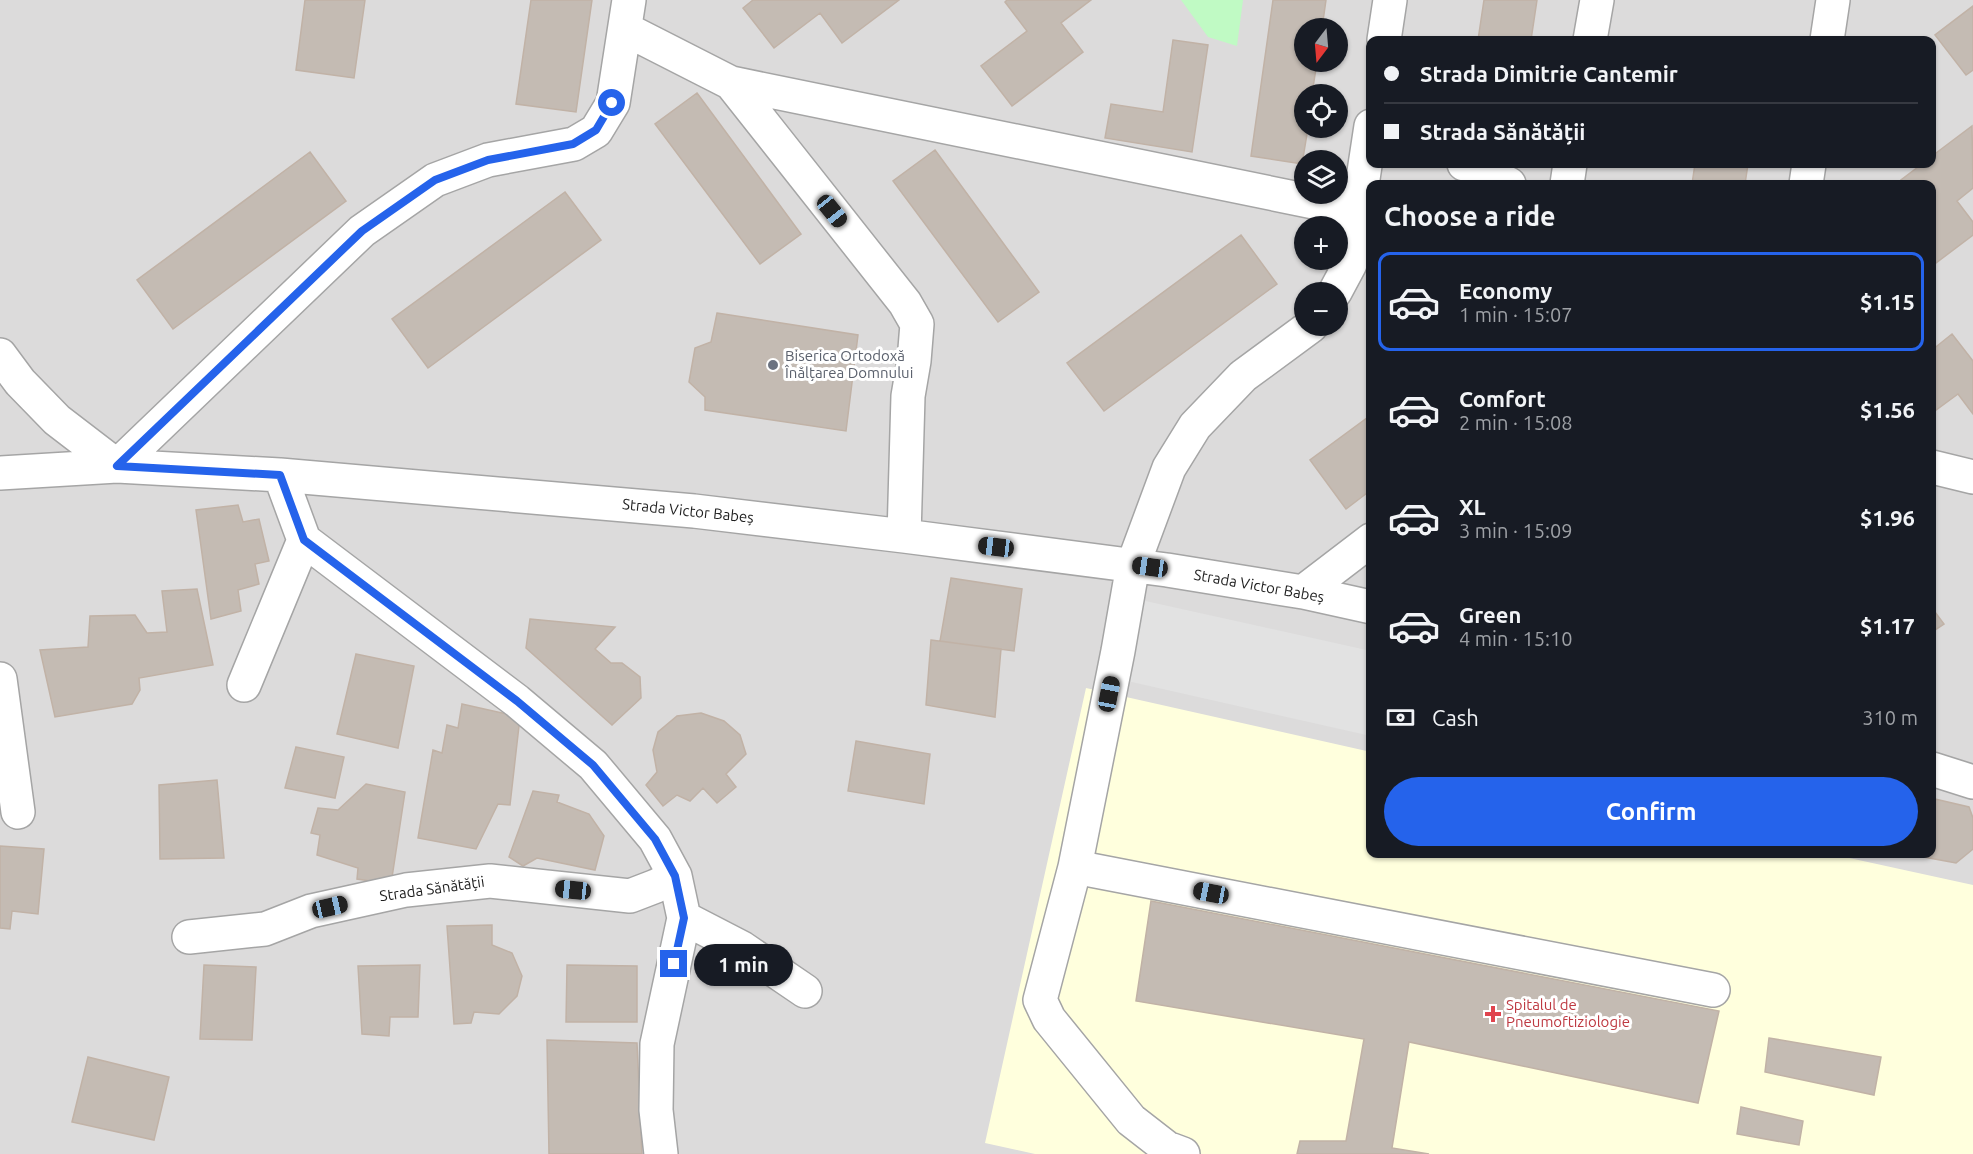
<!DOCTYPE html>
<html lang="en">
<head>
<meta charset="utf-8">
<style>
	body { margin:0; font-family:Ubuntu,sans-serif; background:#20242c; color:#f1f3f6; height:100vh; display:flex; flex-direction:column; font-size:22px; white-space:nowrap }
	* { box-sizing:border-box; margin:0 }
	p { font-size:20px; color:#9ea1a6 }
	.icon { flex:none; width:33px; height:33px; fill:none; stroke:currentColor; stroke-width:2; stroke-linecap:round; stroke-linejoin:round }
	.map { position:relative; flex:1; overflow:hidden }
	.panel { position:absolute; left:1366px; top:180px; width:570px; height:678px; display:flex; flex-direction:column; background:#171b24; border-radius:12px; box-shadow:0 2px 4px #0004 }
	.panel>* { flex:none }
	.guide { position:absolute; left:1366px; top:36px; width:570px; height:132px; border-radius:12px; box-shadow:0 2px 4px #0004; display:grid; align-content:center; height:132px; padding:0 18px; background:#171b24 }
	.needle { width:39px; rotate:196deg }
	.buttons { position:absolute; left:1294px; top:18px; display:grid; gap:12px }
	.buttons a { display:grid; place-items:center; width:54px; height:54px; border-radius:50%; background:#171b24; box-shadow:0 2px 4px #0004; font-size:30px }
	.end { position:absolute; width:27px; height:27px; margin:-14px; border:8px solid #2563eb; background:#fff; box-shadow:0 0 0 3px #fff }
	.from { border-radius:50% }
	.bubble { position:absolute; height:42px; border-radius:21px; background:#171b24; box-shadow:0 2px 4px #0004; font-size:20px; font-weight:700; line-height:42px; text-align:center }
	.car { position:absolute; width:18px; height:36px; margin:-18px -9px; border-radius:8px; box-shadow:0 0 4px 2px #0007; background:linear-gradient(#222 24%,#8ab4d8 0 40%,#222 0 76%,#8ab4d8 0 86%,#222 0) }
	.guide b { display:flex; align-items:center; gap:21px; height:57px; font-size:22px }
	.guide b+b { border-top:2px solid #363941 }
	.guide i { width:15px; height:15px; background:#f1f3f6 }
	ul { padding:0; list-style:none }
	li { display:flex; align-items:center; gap:18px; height:99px; margin:0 12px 9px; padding:0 6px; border:3px solid transparent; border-radius:12px }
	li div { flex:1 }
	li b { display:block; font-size:22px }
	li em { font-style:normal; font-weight:700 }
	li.current { border-color:#2563eb }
	li>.icon { width:54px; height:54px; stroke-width:1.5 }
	h2 { padding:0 18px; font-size:27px; line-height:72px }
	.pay { display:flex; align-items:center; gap:15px; height:66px; padding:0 18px; font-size:22px }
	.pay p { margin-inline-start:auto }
	.cta { display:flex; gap:12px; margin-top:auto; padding:12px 18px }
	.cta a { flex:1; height:69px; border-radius:36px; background:#2563eb; color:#fff; font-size:24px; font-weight:700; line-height:69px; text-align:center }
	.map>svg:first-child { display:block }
	.residential { fill:#dcdbdb; fill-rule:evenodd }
	.education { fill:#ffd }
	.park { fill:#c0fac4 }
	.parking { fill:#e2e2e2 }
	.building { fill:#c4bbb3; stroke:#c1b2a6; stroke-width:1.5 }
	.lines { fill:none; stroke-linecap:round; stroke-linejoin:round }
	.minor-casing { stroke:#a5a5a5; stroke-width:36 }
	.minor { stroke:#fff; stroke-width:33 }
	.route { stroke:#2563eb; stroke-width:8 }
	.worship-dot { fill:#6b7280; stroke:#fff; stroke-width:2 }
	.health-dot { fill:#e0444e; stroke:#fff; stroke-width:2 }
	.labels { text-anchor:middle; stroke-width:6; stroke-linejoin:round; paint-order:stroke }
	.worship-label { font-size:15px; fill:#5b616d; stroke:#fff; text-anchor:start }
	.street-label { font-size:15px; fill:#1e1e1e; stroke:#fff }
	.health-label { font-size:15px; fill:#be3a42; stroke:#fff; text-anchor:start }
</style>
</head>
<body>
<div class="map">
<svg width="1973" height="1154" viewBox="0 0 1973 1154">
	<rect width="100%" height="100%" fill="#efebe4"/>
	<path class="residential" d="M0,0h1973v1154h-1973zM1305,28h33v34h-33zM1371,40h561v124h-561zM1305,94h33v34h-33zM1305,160h33v34h-33zM1371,184h561v670h-561zM1305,226h33v34h-33zM1305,292h33v34h-33z"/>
	<path class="education" d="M1086,688l285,64v102h460l142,31v269h-938l-50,-11z"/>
	<path class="park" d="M1181,0h62l-6,46 -29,-9z"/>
	<path class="parking" d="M1141,600l230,51v85l-248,-56z"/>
	<path class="building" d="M305,0h60l-11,78 -58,-8z
		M531,0h61l-16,112 -60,-8z
		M753,0h146l-57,43 -22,-30 -46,35 -31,-40z
		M1007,0h84l-30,23 22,29 -71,54 -31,-40 46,-35 -22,-29z
		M1273,0h53l-4,28h-17v34h12l-5,32h-7v34h3l-6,36 -51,-8z
		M1484,0h53l-6,40h-53z
		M1973,6v64l-7,5 -31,-40z
		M1173,40l35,5 -16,107 -87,-14 6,-34 52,8z
		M697,93l104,141 -41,30 -105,-140z
		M1972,126l1,62 -16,13 16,21v13l-41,31v-82h-28l-3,-4 21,-16h10v-8z
		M935,150l104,142 -41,30 -105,-141z
		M310,152l36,49 -173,128 -36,-49z
		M1695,164h53l-3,20h-53z
		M565,192l36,48 -173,128 -36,-49z
		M1241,235l36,49 -173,127 -37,-48z
		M717,313l141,22 -12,96 -141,-21v-13l-16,-15 6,-34 16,-6z
		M1952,334l21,27v53l-15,-20 -26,19v-63z
		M1371,415v75l-25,19 -36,-49z
		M238,505l5,17 16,-3 10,42 -14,3 4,20 -21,6 3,21 -30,8 -15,-109z
		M951,578l71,11 -8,62 -74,-10z
		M197,589l16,76 -74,13 1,12 -8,14 -77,13 -15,-67 48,-3 2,-31 45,-1 12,18 20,-1 -5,-41z
		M1932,608l12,16 -12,8z
		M530,619l85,8 -20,22 16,14h11l18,14 1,21 -29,27 -86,-77z
		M931,640l70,9 -6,68 -69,-12z
		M356,654l58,12 -16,82 -61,-14z
		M462,704l58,13 -10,88 -12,-1 -22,45 -58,-11 15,-88 9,3 5,-28 11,3z
		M701,713l23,8 16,14 6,19 -20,20 10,13 -19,16 -14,-15 -13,13 -13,-6 -14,11 -17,-21 11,-13 -4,-22 5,-18 19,-16z
		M856,741l74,13 -6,50 -76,-13z
		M296,747l48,10 -9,41 -50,-10z
		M217,780l7,78 -64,1 -1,-74z
		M366,784l39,8 -14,92 -34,-5 1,-11 -41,-13 3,-20 -9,-2 7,-25 20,2z
		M533,791l26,4 -2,7 32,12 15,22 -9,34 -58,-12 -14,8 -14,-9z
		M1935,799l34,8 4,11v31l-17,14 -32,-6 -1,-3h9v-52z
		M0,846l44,3 -6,65 -26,-3 -2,18 -10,-1z
		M1151,901l568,110 -21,92 -289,-61 -17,106 37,6h-132l3,-13h46l18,-102 -228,-38z
		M492,925v20l20,8 10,23 -5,20 -18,18 -25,-2 -3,11 -17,1 -7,-98z
		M204,965l52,2 -4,73 -52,-1z
		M420,965l-2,52h-28l-1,19 -27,-2 -4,-68z
		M567,965l70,1v56h-71z
		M1769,1038l112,19 -7,38 -109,-23z
		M547,1040l90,3 5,111h-93z
		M88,1057l81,20 -15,63 -82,-18z
		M1741,1107l62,14 -4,24 -62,-11z"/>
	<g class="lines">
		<g class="minor-casing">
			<path id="minor" d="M625,29l106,54 174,220 12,21 -3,37 -6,35 -4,140
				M1384,40l6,-40
				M1590,40l7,-40
				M1827,40l6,-40
				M731,83l627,128
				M1464,164l7,1 38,19
				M1567,184l3,-20
				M1806,184l3,-20
				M1335,292l15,-28 21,-138
				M0,355l20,27 37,38 60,46 245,-235 73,-51 53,-20 86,-16 22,-13 17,-28 16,-103
				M1932,467l41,10
				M0,473l117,-7 163,9 414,36 210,25 263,34 136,22 68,15
				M280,475l24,65 213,161 76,64 62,74 20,37 9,42 -27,126 -1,66 5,44
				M1303,592l68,-52
				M0,679l18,133
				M244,685l60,-145
				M1932,769l41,13
				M1075,867l638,123
				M684,918l58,30 63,43
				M189,937l76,-8 46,-18 95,-21 84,-9 140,15 26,-10 19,-10
				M1183,1154l-16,-6 -36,-28 -82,-101 -9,-19 35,-133 43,-216 15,-86 36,-97 26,-42 48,-50 68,-50"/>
		</g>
		<use href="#minor" class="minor"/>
	</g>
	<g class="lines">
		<path class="route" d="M612,103l-16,27 -23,14 -85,16 -53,20 -73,51 -245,235 163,9 24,65 213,161 76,64 62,74 20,37 9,42 -10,46"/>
	</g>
	<circle class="worship-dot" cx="773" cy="365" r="6"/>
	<path class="health-dot" d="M1490 1005h6v6h6v6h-6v6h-6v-6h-6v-6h6z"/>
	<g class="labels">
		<g class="worship-label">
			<text x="785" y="361">Biserica Ortodoxă<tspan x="785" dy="17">Înălțarea Domnului</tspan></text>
		</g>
		<g class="street-label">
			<text transform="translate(688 511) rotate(6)" y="5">Strada Victor Babeș</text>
			<text transform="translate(1259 586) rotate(10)" y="5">Strada Victor Babeș</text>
			<text transform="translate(432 889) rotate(-8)" y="5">Strada Sănătății</text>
		</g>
		<g class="health-label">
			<text x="1506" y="1010">Spitalul de<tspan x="1506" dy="17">Pneumoftiziologie</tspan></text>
		</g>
	</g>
</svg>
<div class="buttons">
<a><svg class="needle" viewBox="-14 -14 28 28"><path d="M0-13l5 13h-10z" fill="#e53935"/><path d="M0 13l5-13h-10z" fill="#9ea1a6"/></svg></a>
<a><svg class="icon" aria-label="locate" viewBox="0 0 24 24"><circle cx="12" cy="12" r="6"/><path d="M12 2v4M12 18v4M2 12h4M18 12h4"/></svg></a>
<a><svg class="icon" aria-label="layers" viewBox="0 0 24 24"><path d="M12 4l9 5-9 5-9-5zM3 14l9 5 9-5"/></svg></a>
<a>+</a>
<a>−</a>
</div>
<i class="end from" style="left:612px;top:103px"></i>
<i class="end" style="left:674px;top:964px"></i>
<div class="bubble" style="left:694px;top:944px;width:99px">1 min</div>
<i class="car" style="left:832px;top:211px;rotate:141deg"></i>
<i class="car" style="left:996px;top:547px;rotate:277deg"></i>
<i class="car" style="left:1150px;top:567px;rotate:278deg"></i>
<i class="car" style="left:1109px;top:694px;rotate:11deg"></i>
<i class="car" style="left:573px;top:890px;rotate:276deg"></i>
<i class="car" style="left:1211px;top:893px;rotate:281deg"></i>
<i class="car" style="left:330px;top:907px;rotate:77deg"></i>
<div class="guide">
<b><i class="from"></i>Strada Dimitrie Cantemir</b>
<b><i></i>Strada Sănătății</b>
</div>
<section class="panel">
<h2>Choose a ride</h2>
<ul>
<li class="current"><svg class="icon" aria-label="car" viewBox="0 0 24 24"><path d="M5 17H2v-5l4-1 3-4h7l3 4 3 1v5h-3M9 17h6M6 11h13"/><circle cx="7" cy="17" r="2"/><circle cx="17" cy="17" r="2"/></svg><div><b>Economy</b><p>1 min · 15:07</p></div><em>$1.15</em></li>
<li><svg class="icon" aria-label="car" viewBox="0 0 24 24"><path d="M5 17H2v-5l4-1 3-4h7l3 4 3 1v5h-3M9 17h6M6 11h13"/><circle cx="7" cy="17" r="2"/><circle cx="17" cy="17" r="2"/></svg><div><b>Comfort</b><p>2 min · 15:08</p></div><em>$1.56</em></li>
<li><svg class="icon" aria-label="car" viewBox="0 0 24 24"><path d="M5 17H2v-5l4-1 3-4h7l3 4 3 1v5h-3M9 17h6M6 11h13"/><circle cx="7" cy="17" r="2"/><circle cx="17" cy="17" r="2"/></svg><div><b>XL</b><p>3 min · 15:09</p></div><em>$1.96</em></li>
<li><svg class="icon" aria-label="car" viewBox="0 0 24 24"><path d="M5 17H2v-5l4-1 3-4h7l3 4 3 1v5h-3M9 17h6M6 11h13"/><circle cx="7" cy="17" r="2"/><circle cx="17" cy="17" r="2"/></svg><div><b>Green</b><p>4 min · 15:10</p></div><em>$1.17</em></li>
</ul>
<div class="pay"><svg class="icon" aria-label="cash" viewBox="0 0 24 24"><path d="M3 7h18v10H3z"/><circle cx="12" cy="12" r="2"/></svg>Cash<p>310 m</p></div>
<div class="cta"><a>Confirm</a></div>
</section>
</div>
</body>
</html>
